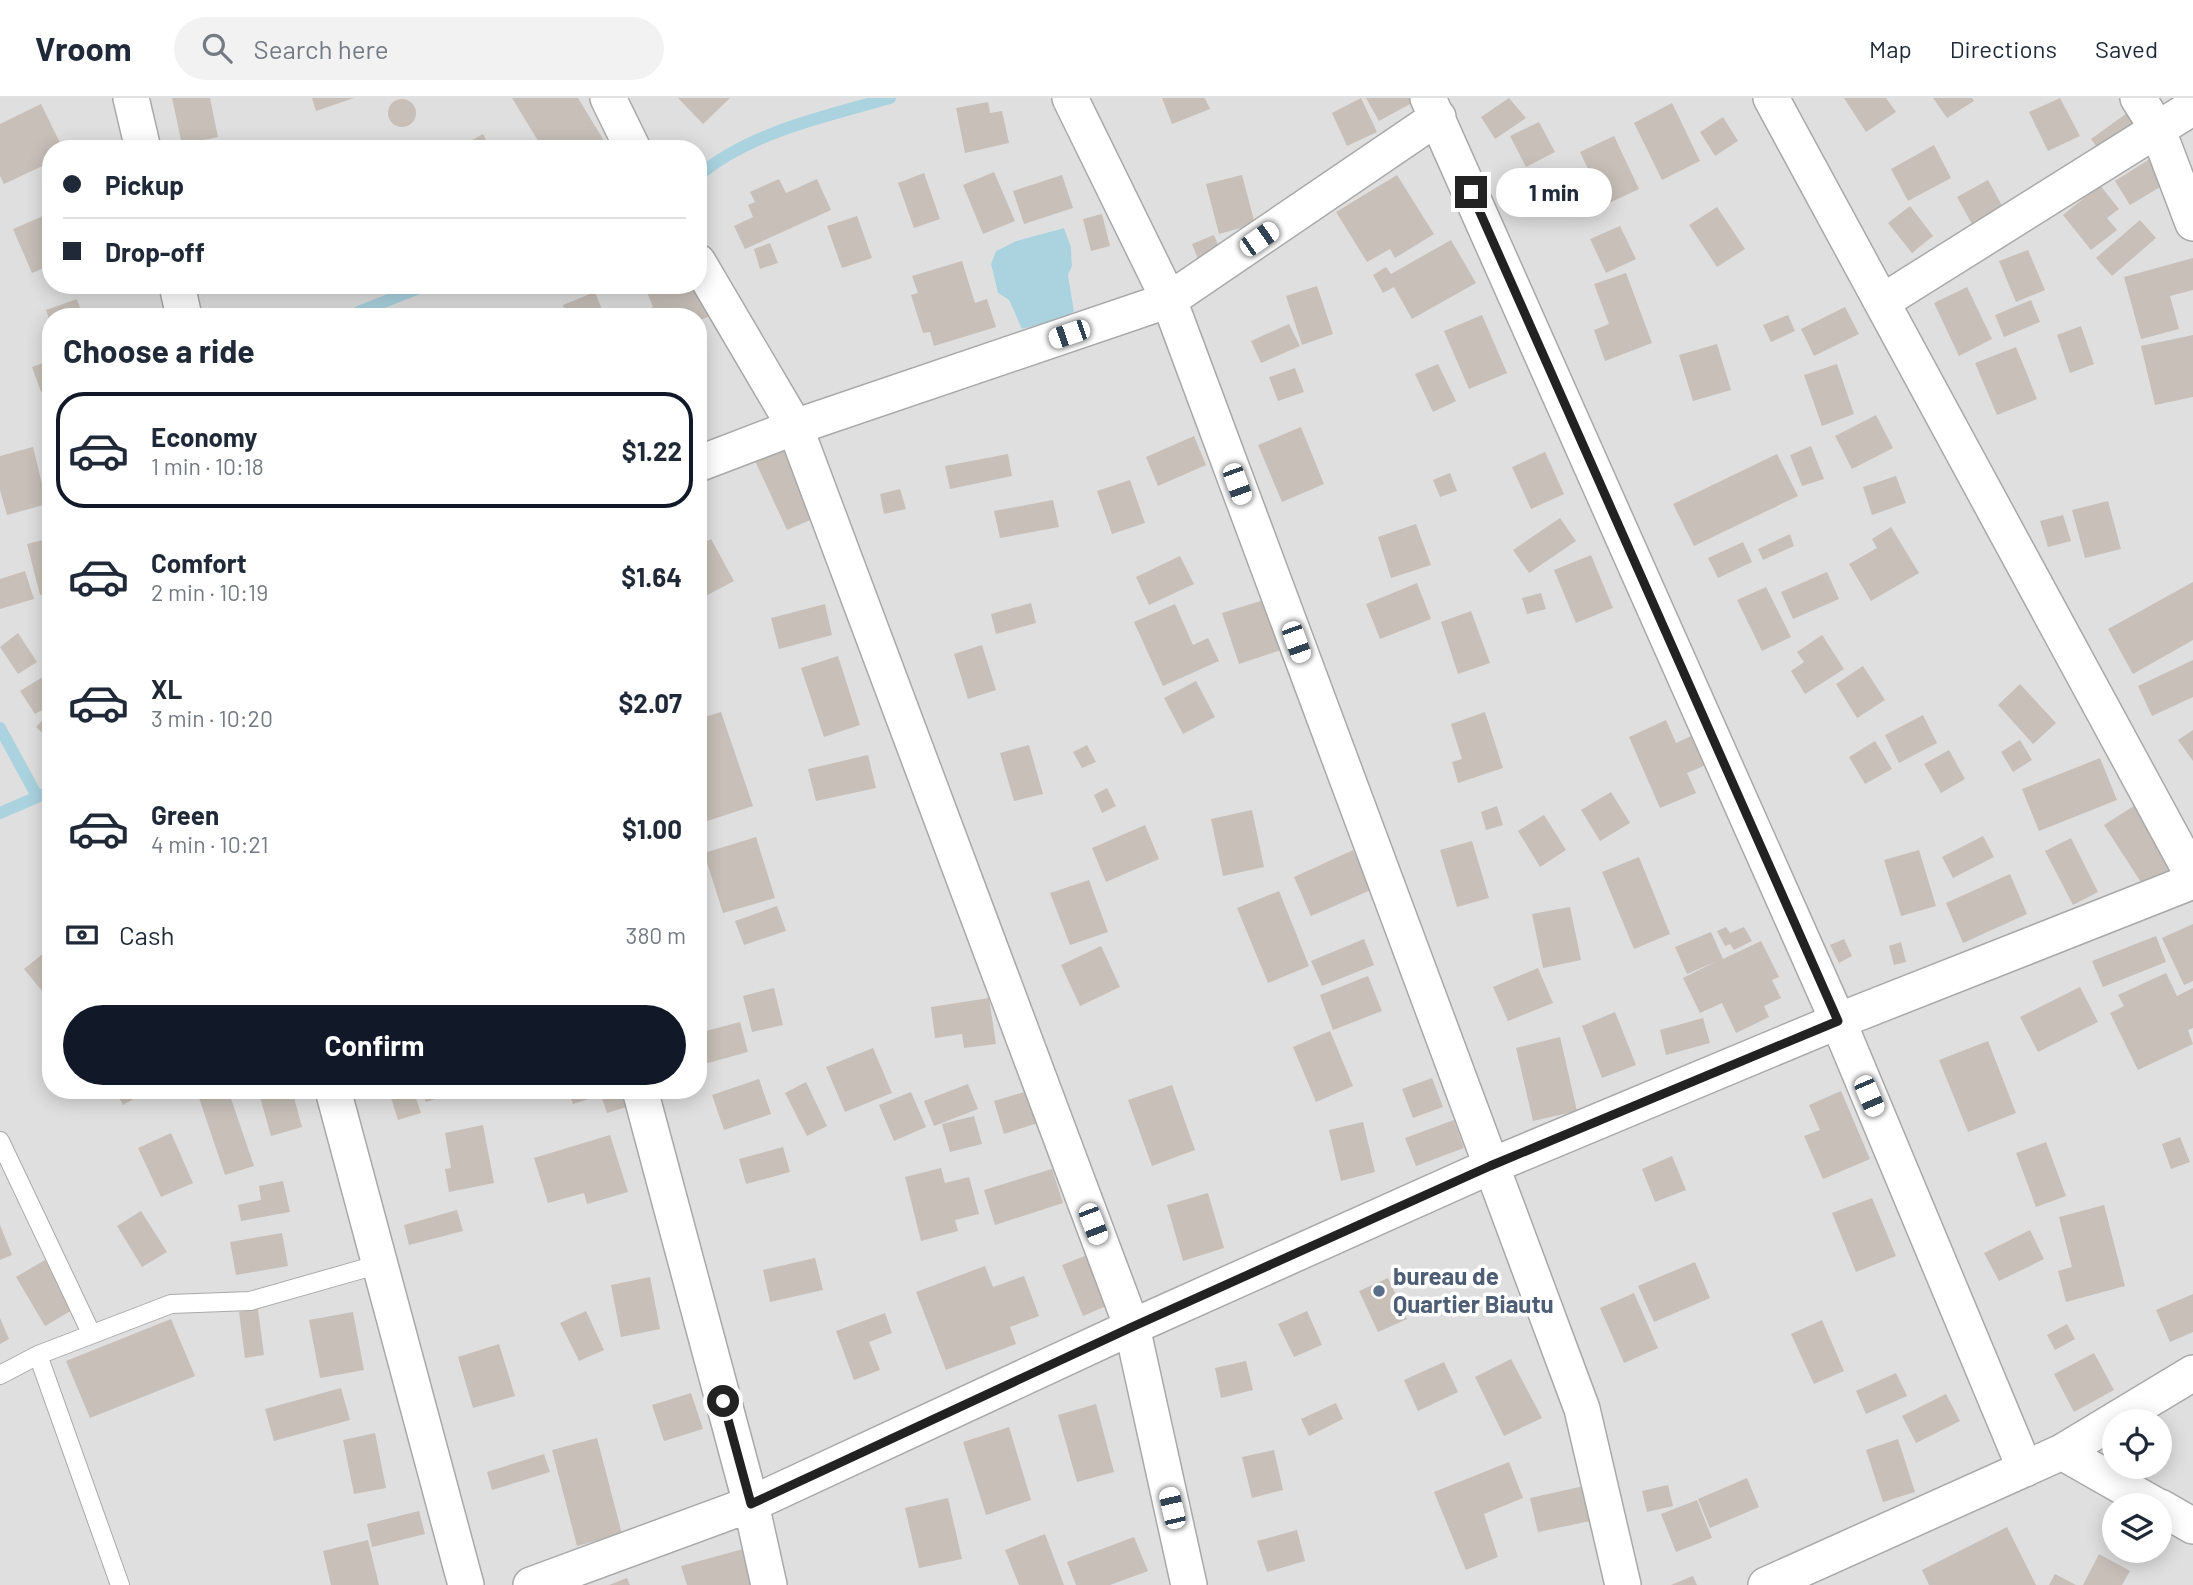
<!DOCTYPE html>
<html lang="en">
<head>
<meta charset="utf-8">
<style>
	body { margin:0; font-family:Barlow,sans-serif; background:#f2f2f3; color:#1f2937; height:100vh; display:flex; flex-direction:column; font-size:26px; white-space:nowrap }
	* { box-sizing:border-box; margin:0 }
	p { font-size:23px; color:#747a83 }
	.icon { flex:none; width:38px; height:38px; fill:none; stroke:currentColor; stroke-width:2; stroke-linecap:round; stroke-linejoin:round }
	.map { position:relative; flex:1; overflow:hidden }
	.details { position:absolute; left:42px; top:210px; width:665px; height:791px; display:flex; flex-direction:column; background:#fff; border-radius:28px; box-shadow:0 4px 18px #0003 }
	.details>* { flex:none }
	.guide { position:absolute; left:42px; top:42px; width:665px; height:154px; border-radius:28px; box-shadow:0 4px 18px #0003; display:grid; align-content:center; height:154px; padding:0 21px; background:#fff }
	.tools { position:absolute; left:2102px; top:1311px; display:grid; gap:14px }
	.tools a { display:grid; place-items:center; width:70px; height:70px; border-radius:50%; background:#fff; box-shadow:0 4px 18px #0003; font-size:35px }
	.end { position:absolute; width:32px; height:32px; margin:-16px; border:9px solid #222; background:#fff; box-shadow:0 0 0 4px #fff }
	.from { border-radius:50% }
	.bubble { position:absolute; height:49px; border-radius:24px; background:#fff; box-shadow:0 4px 18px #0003; font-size:23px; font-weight:700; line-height:49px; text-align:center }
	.car { position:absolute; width:21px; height:42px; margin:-21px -10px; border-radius:9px; box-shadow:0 0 5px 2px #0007; background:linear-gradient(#fff 24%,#345 0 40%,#fff 0 76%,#345 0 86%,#fff 0) }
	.guide b { display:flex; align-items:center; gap:24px; height:66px; font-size:26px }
	.guide b+b { border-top:2px solid #e0e1e3 }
	.guide i { width:18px; height:18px; background:#1f2937 }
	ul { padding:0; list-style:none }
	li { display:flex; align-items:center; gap:21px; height:116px; margin:0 14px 10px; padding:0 7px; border:4px solid transparent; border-radius:28px }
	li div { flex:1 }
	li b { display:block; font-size:26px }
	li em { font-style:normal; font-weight:700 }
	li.current { border-color:#111827 }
	li>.icon { width:63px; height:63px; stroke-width:1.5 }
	h2 { padding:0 21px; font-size:32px; line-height:84px }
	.pay { display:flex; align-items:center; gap:18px; height:77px; padding:0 21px; font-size:26px }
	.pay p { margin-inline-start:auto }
	.action { display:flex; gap:14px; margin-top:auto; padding:14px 21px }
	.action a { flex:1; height:80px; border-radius:42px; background:#111827; color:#fff; font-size:28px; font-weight:700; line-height:80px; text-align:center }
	header { display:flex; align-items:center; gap:42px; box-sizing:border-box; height:98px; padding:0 35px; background:#fff; border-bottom:2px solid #e0e1e3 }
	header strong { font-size:33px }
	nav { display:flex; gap:38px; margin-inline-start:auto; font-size:24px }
	.search { width:490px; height:63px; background:#f2f2f3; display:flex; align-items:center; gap:18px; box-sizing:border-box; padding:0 24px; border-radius:38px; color:#747a83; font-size:26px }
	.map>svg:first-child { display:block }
	.residential { fill:#e0dfdf; fill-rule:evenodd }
	.water { fill:#aad3df }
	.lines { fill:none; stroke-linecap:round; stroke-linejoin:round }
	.stream { stroke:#aad3df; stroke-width:12 }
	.building { fill:#c7bfb8 }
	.lane-casing { stroke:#a9a9a9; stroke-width:20 }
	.street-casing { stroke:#a9a9a9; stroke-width:38 }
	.lane { stroke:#fff; stroke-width:18 }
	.street { stroke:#fff; stroke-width:35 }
	.route { stroke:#222; stroke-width:9 }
	.service-dot { fill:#5c6f8a; stroke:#fff; stroke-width:2.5 }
	.labels { text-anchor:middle; stroke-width:7; stroke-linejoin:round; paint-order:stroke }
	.service-label { font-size:24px; font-weight:bold; fill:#4e5e75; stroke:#fff; text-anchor:start }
</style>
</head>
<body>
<header>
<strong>Vroom</strong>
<div class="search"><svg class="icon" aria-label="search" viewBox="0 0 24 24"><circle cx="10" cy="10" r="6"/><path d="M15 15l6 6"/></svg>Search here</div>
<nav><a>Map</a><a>Directions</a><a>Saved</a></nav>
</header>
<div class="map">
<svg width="2193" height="1487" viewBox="0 0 2193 1487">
	<rect width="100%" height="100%" fill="#f2efe9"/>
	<path class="residential" d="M0,0h2193v1487h-2193zM51,51h647v136h-647zM1064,130l7,19 1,19 -4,9 6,36 -51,18 -14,-29 -11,-7 -7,-29 5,-13 20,-10zM51,219h647v773h-647zM2114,1323h46v45h-46zM2114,1407h46v45h-46z"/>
	<path class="water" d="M1064,130l7,19 1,19 -4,9 6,36 -13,9 -39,9 -13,-29 -11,-7 -7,-29 5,-13 20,-10z"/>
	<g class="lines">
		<path class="stream" d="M698,78c52,-44 128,-60 192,-78
			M358,219v-5l69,-27
			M0,630l37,68
			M0,715l51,-22"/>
	</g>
	<path class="building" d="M172,0h38l8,39 -36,8z
		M312,0h42l-38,13z
		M512,0h66l31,51h-66z
		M678,0h52l-27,26z
		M1162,0h43l5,11 -38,15z
		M1361,0l16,34 -30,14 -15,-33z
		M1366,0h55l-42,23z
		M1509,0l17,20 -31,21 -14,-22z
		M1844,0h42l10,14 -30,20z
		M1933,0h39l2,3 -27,17z
		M2060,0l20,38 -32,15 -19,-39z
		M388 15a14 14 0 1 1 28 0a14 14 0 1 1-28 0Z
		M988,4l2,11 12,-2 7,32 -44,10 -9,-45z
		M1672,5l28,58 -38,19 -28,-57z
		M41,6l22,45h-12v13l-47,22 -4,-8v-52z
		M2127,15l13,19 -35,26 -14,-19z
		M1723,19l15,24 -23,15 -15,-24z
		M1539,24l16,30 -29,15 -16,-31z
		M483,36l8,15h-35z
		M1614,38l25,53 -34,16 -25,-53z
		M1934,47l17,33 -43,23 -17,-32z
		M2156,57l16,25 -42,25 -15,-24z
		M994,74l21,49 -32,13 -20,-49z
		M924,75l16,46 -26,9 -16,-45z
		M1062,77l11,33 -49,16 -11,-33z
		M1242,77l13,49 -36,10 -13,-50z
		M1397,77l37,59 -39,24 -5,-9 -23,13 -31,-50z
		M779,81l7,14 31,-14 14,31 -86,39 -11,-23 19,-9 -5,-12 7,-3 -5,-10z
		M1988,82l21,38 -31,17 -21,-38z
		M2100,87l19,24 -12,9 10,12 -26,20 -28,-35z
		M1910,108l23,30 -21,17 -24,-30z
		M1717,109l28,42 -28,18 -28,-42z
		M1102,116l8,32 -19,5 -8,-32z
		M43,118l8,19v30l-19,8 -19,-44z
		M857,118l15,42 -30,10 -15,-42z
		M2140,122l16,18 -44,38 -16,-18z
		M1620,128l16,33 -30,14 -16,-34z
		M1214,137l8,20 -22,9 -8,-20z
		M1451,142l25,43 -64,36 -18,-32 -11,6 -10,-18 13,-8 5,7z
		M770,145l8,20 -18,6 -6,-20z
		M2028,152l17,40 -29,12 -17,-41z
		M2193,160v32l-23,6 9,33 -38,10 -17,-62z
		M962,163l13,42 12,-4 9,28 -62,19 -4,-14 -7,1 -12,-38 7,-2 -6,-17z
		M1626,175l26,70 -47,18 -11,-31 15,-6 -15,-40z
		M644,187h52l14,31 -12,5v-4h-69l24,-10z
		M1317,188l16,48 -31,11 -16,-49z
		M1967,189l25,52 -33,17 -25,-53z
		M595,194l10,25h-38l-4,-12z
		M77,201l6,18h-32l-1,5 -4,-12z
		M2031,202l9,22 -36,15 -9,-22z
		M1845,209l14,27 -45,22 -13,-27z
		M1482,217l25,58 -38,16 -25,-58z
		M1788,217l7,16 -24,11 -8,-17z
		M1289,226l11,22 -39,17 -10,-22z
		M2081,228l13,38 -24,9 -13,-38z
		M2193,237v62l-38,8 -14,-59z
		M1717,246l14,46 -38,11 -14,-46z
		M2016,249l21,52 -40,16 -22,-52z
		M51,262v29l-10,3 -9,-25z
		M1438,266l18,37 -23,11 -18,-38z
		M1837,266l17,50 -32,12 -18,-51z
		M1295,270l9,24 -26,9 -9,-24z
		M1876,317l17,33 -41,21 -17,-33z
		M1301,329l23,57 -42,18 -24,-57z
		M1194,338l12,29 -48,21 -12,-29z
		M786,339l36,78 -35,15 -36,-78z
		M1811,348l13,33 -22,7 -12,-31z
		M33,349l14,57 -40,11 -7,-25v-34z
		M1545,354l19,42 -33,15 -19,-42z
		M1008,356l4,22 -62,13 -5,-23z
		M1777,356l21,42 -104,50 -21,-42z
		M1450,375l7,18 -17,6 -7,-17z
		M1896,378l10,27 -34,12 -9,-28z
		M1130,382l15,43 -33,11 -15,-43z
		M900,391l6,20 -22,5 -4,-20z
		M1053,402l6,27 -59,11 -6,-27z
		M2108,403l13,48 -36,9 -13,-48z
		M2063,417l8,26 -23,6 -8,-26z
		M1560,420l16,23 -47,32 -16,-23z
		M1416,426l15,41 -40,13 -13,-41z
		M1891,429l28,46 -48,28 -22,-37 28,-16 -5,-9z
		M1790,436l4,12 -31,14 -5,-11z
		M51,440v54l-11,3 -13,-51z
		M711,441l23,42 -36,19v-54z
		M1743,444l9,20 -34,16 -10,-20z
		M1591,457l22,53 -37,15 -22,-53z
		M1180,458l14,28 -45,21 -13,-28z
		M25,473l9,28 -34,10v-30z
		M1827,474l12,27 -46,20 -12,-27z
		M2193,484v58l-60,34 -25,-45z
		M1417,485l14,36 -51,20 -14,-35z
		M1766,489l25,50 -29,14 -25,-51z
		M1541,495l5,16 -19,5 -5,-16z
		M1267,501l17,50 -45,15 -17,-51z
		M1031,505l5,20 -40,11 -5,-20z
		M825,506l7,31 -53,14 -8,-31z
		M1175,506l18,41 15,-7 11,23 -56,25 -29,-64z
		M1471,513l19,52 -32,11 -17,-52z
		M18,535l19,29 -19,12 -18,-27z
		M1822,537l22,34 -39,25 -14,-23 13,-9 -7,-10z
		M982,547l14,45 -28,9 -14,-45z
		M838,558l22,69 -36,12 -23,-69z
		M2193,562v37l-41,19 -14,-30z
		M1863,568l22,34 -28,18 -21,-34z
		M51,574v33l-16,9 -15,-23z
		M1196,583l19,36 -32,17 -19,-36z
		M2020,586l36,39 -23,21 -35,-39z
		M51,613v30l-15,-14z
		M721,614l32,94 -55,18v-25l8,-3 -8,-22v-55z
		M1485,614l18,56 -45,15 -6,-21 10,-3 -11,-35z
		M1923,617l14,28 -38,20 -14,-28z
		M1666,622l10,23 17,-8 13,30 -19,8 9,20 -36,15 -31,-71z
		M2193,632v31l-15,-21z
		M2020,642l12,20 -19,12 -12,-20z
		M1875,643l17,28 -27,15 -16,-27z
		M1029,647l14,49 -29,7 -14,-48z
		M1087,647l9,17 -14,6 -9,-16z
		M1949,652l16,29 -24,14 -17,-29z
		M868,657l8,33 -60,13 -8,-32z
		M2100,660l17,42 -78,31 -17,-42z
		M1107,690l9,18 -14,7 -8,-18z
		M1611,694l19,31 -30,18 -19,-31z
		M2140,704l41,62 -37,23 -40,-62z
		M1497,708l6,19 -17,5 -5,-18z
		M1252,712l12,57 -41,9 -12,-57z
		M1544,717l22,35 -26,17 -22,-36z
		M1145,727l14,34 -53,23 -14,-34z
		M1983,738l11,21 -41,21 -11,-21z
		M756,739l19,61 -52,15 -19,-60z
		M2071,740l27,54 -25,13 -28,-54z
		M1472,743l17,57 -32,9 -17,-57z
		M1353,752l18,40 -60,26 -17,-39z
		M1919,752l17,56 -35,10 -17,-56z
		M1639,759l31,77 -36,15 -32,-77z
		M2010,776l17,40 -64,29 -17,-40z
		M1089,782l19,52 -38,13 -20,-52z
		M1279,793l30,75 -41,17 -31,-75z
		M777,808l9,25 -42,14 -9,-24z
		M1570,809l11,53 -38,8 -11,-54z
		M2193,826v57l-9,4 -22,-47z
		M1726,829l4,6 14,-6 8,14 -18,9 -4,-6 -5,2 -8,-15z
		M1711,834l12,27 38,-18 18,36 -7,3 9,18 -17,8 5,11 -33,16 -14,-30 -22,10 -17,-35 34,-17 -30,13 -12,-27z
		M2156,838l10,26 -63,25 -11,-26z
		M1364,841l10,26 -52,21 -11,-25z
		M1844,841l8,17 -13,7 -9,-18z
		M1901,844l5,20 -12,3 -5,-19z
		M1101,848l19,41 -40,19 -19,-41z
		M51,849v39l-8,6 -19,-23z
		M1538,870l15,35 -45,18 -15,-34z
		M2166,875l11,23 16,-8v40l-5,2 5,14 -55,26 -28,-57 14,-7 -6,-11z
		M1368,878l14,35 -49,19 -13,-35z
		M2080,889l18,35 -60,30 -18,-35z
		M774,890l9,37 -31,7 -9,-36z
		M989,900l7,46 -32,4 -2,-14 -27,4 -4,-31z
		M1615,914l21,53 -34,13 -20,-52z
		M1703,920l7,25 -44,12 -6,-25z
		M740,924l8,30 -44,12 -6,-31z
		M1330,933l23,55 -37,16 -23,-55z
		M1560,939l17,74 -44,10 -17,-73z
		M1988,943l28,72 -48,19 -29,-72z
		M873,950l19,45 -47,19 -19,-45z
		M1432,980l11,29 -30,11 -11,-29z
		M759,981l12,35 -47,16 -12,-35z
		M806,984l21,44 -20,10 -22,-43z
		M968,986l10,25 -44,17 -10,-25z
		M1172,987l23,65 -43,16 -24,-66z
		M115,992h34l-26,15z
		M228,992l26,76 -29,9 -28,-83z
		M258,992h34l10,37 -31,9z
		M421,992h37v1l-32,11z
		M568,992h71l4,12 -36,11 -6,-18 -28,9z
		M1031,992l10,32 -37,12 -10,-33z
		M1841,993l29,68 -47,20 -19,-43 16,-6 -11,-25z
		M414,994l7,21 -23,7 -7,-22z
		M911,994l15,35 -32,14 -15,-36z
		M974,1018l8,28 -32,8 -8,-28z
		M1454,1022l10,28 -48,18 -11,-28z
		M1363,1024l12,50 -34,9 -12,-51z
		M483,1027l11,58 -45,9 -4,-23 6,-1 -6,-35z
		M171,1035l22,50 -32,14 -23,-49z
		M610,1037l18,57 -41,12 -3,-11 -36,10 -14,-45z
		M2180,1039l10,25 -19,7 -9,-25z
		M2046,1044l20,54 -30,11 -20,-54z
		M783,1049l7,25 -44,12 -7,-25z
		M1672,1058l14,34 -31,12 -13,-33z
		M941,1070l4,15 24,-6 10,37 -24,6 3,11 -37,10 -16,-64z
		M1052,1071l11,34 -68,22 -11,-35z
		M283,1083l7,31 -49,9 -3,-16 23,-5 -2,-14z
		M1208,1095l16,55 -41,13 -16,-56z
		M1872,1100l24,58 -40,16 -24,-59z
		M2104,1107l21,81 -59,16 -8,-31 14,-4 -13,-50z
		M457,1112l6,21 -54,14 -5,-20z
		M141,1113l26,41 -25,15 -25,-41z
		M0,1127l12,30 -12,5z
		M2030,1132l14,29 -45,22 -15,-28z
		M282,1135l6,33 -52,9 -6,-33z
		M1090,1156l21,50 -28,12 -21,-51z
		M815,1160l8,32 -53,12 -7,-32z
		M45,1162l29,49 -29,17 -29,-49z
		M1695,1164l15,36 -56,24 -16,-36z
		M985,1168l8,21 31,-11 15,40 -29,11 6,17 -70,26 -30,-78z
		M650,1179l10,52 -39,8 -10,-52z
		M1388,1180l19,41 -29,13 -19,-41z
		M1634,1195l24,55 -34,15 -24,-55z
		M2193,1196v38l-23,10 -14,-32z
		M258,1211l6,46 -19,3 -6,-46z
		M586,1213l18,39 -25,11 -19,-38z
		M1307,1213l15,34 -28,12 -16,-33z
		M353,1214l11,58 -44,8 -11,-58z
		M885,1215l7,20 -23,9 11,28 -26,10 -18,-49z
		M0,1220l9,21 -9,5z
		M171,1221l24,57 -105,42 -24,-57z
		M1822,1222l22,51 -30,13 -23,-50z
		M2067,1226l8,15 -20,11 -8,-15z
		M499,1246l16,52 -42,12 -15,-51z
		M2094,1255l20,37 -40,22 -20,-38z
		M1511,1261l31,59 -38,18 -29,-59z
		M1246,1263l7,29 -32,8 -6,-30z
		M1444,1264l14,30 -40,19 -14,-31z
		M1896,1275l11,23 -41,18 -10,-23z
		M341,1290l9,32 -76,21 -9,-32z
		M691,1295l12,36 -39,12 -12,-36z
		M1946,1296l14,27 -44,22 -14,-27z
		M1336,1305l7,16 -34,17 -8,-17z
		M1096,1306l18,68 -37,10 -19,-67z
		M1009,1329l22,73 -45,15 -23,-73z
		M375,1335l11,55 -32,6 -11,-54z
		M597,1340l25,96 -45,12 -25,-96z
		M1898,1341l17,53 -32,10 -17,-52z
		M1274,1352l9,40 -31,8 -10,-41z
		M544,1356l6,18 -58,18 -5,-18z
		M1509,1364l14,36 -39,16 14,43 -32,13 -32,-78z
		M1747,1380l12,29 -49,21 -12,-29z
		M1668,1387l5,21 -26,6 -5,-21z
		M1584,1388l16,33 -62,13 -8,-34z
		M948,1400l14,61 -43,9 -14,-60z
		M1697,1402l15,38 -36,14 -15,-38z
		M419,1413l6,23 -53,13 -5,-23z
		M2007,1429l29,58h-107l-7,-15z
		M1297,1432l8,31 -38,11 -10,-31z
		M1045,1436l19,51h-45l-14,-35z
		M1134,1439l14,34 -38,14h-34l-9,-23z
		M368,1442l11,45h-48l-8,-34z
		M743,1451l9,36h-65l-6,-19z
		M2099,1456l31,17 -8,14h-39z
		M2055,1476l21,11h-27z
		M1693,1478l4,9h-26z
		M627,1480l3,7h-21z"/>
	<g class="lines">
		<g class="lane-casing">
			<path id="lane" d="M0,1043l91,192
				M38,1257l82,230
				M0,1277l38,-20 133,-51 79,-3 130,-37"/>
		</g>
		<g class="street-casing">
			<path id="street" d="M131,0l12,51
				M608,0l25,51
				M1070,0l99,202 413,1109 41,176
				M1428,0l410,923 187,448
				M1771,0l422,778
				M2138,0l19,30 36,95
				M698,164l97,165 337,900 57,258
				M177,187l7,32
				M1882,204l311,-195
				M698,366l97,-37 374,-127 269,-183
				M333,992l133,495
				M640,992l111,414 18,81
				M2062,1354l93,53
				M2160,1409l33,19
				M531,1487l220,-81 381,-177 359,-161 347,-145 355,-140
				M1766,1487l296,-133 131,-79"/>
		</g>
		<use href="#lane" class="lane"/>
		<use href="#street" class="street"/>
	</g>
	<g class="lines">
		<path class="route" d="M723,1303l28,103 381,-177 358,-161 348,-145 -367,-829"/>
	</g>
	<circle class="service-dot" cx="1379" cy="1193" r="7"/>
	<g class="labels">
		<g class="service-label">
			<text x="1393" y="1187">bureau de<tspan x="1393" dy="28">Quartier Biautu</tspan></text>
		</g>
	</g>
</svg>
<div class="tools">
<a><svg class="icon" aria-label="locate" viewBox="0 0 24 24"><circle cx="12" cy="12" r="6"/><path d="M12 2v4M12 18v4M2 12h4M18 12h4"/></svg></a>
<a><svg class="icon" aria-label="layers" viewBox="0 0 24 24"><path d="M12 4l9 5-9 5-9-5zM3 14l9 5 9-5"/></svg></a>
</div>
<i class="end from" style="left:723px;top:1303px"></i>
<i class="end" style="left:1471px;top:94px"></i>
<div class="bubble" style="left:1496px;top:70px;width:116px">1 min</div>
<i class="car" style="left:1259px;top:141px;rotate:55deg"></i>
<i class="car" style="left:1069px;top:236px;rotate:251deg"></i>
<i class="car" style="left:1237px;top:386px;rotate:160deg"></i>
<i class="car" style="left:1296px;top:544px;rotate:160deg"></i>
<i class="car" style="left:1869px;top:998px;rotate:157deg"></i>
<i class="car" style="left:1093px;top:1126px;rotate:159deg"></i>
<i class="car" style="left:1172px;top:1410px;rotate:347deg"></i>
<div class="guide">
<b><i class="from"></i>Pickup</b>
<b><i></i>Drop-off</b>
</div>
<section class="details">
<h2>Choose a ride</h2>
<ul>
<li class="current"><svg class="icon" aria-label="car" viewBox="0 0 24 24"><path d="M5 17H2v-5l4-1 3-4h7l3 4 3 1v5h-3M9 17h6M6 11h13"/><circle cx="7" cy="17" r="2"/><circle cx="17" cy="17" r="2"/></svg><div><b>Economy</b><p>1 min · 10:18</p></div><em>$1.22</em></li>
<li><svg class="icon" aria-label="car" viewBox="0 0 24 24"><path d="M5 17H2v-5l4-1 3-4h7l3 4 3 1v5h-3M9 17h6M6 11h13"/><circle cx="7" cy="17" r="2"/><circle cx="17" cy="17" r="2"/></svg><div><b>Comfort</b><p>2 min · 10:19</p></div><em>$1.64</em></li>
<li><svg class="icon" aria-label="car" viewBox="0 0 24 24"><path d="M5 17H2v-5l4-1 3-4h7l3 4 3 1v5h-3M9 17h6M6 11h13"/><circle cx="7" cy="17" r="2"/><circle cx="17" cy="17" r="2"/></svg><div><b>XL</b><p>3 min · 10:20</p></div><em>$2.07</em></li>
<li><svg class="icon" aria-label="car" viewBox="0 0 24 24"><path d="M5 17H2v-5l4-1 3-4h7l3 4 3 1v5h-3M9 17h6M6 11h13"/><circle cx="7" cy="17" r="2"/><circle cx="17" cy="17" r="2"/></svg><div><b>Green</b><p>4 min · 10:21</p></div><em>$1.00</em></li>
</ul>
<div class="pay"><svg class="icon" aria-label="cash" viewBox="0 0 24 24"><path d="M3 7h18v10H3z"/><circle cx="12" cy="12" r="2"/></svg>Cash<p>380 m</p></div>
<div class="action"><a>Confirm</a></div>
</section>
</div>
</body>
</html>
